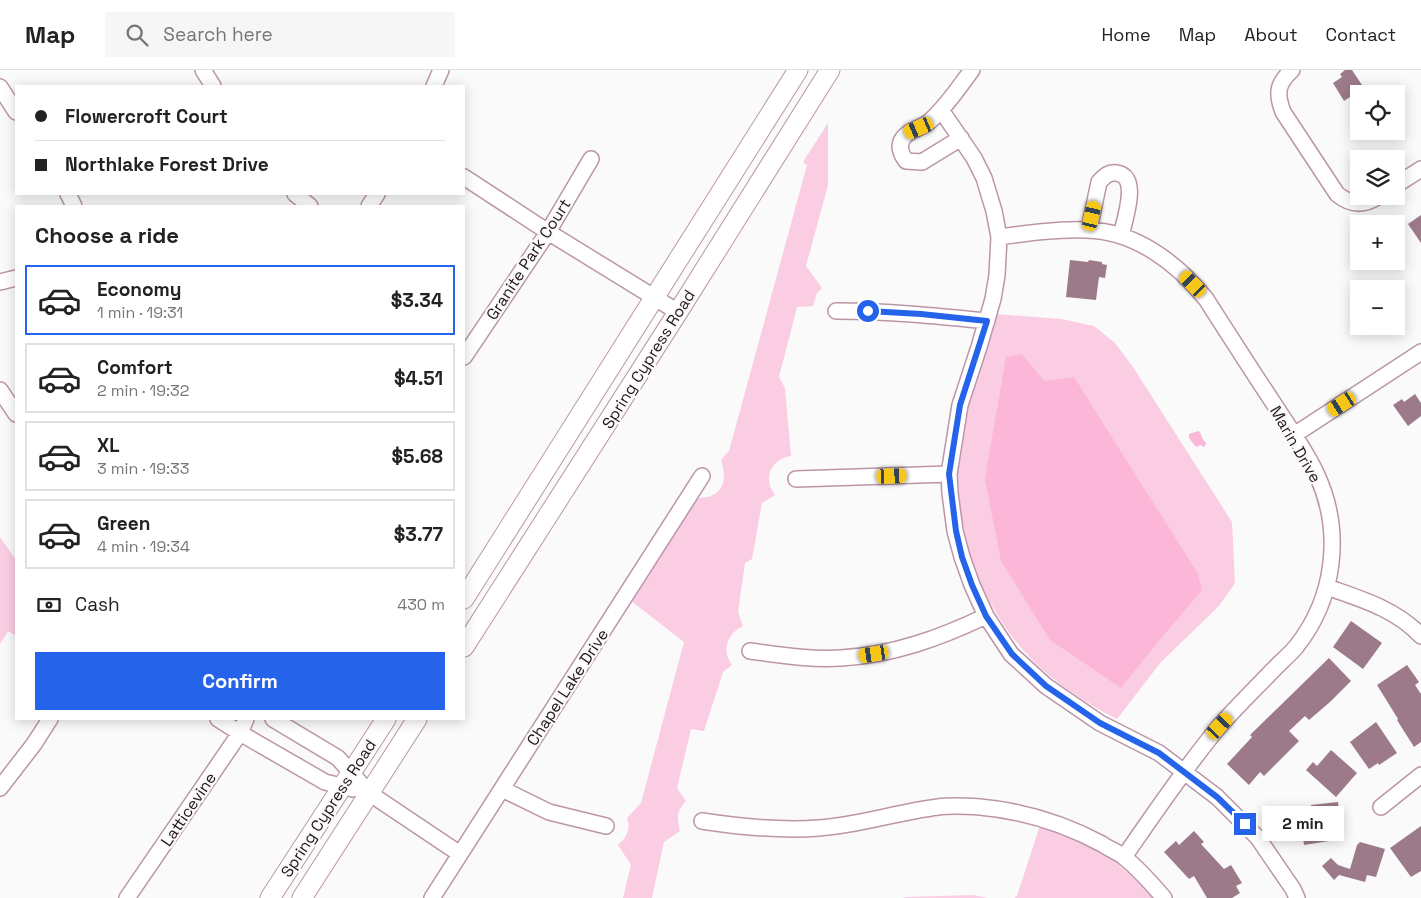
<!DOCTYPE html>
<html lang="en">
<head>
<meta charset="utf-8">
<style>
	body { margin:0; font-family:"Space Grotesk",sans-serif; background:#f6f6f6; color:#222; height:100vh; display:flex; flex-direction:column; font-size:19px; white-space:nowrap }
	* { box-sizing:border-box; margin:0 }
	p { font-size:16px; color:#767676 }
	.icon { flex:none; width:28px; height:28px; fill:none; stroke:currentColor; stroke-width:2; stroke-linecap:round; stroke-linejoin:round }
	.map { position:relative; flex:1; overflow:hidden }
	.side { position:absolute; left:15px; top:135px; width:450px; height:515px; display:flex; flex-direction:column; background:#fff; border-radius:0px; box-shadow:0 2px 12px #0003 }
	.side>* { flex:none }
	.hud { position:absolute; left:15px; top:15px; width:450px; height:110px; border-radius:0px; box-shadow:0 2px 12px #0003; display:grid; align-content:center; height:110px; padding:0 20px; background:#fff }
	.tools { position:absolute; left:1350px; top:15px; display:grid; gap:10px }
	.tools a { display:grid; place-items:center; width:55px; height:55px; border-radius:0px; background:#fff; box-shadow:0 2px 12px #0003; font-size:25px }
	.end { position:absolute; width:22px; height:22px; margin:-11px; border:6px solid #2563eb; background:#fff; box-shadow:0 0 0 2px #fff }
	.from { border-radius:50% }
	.bubble { position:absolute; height:35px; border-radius:0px; background:#fff; box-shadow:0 2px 12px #0003; font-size:16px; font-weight:700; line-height:35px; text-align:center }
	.car { position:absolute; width:15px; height:30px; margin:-15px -8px; border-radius:6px; box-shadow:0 0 4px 1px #0007; background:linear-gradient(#f5c518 24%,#345 0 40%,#f5c518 0 76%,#345 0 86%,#f5c518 0) }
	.hud b { display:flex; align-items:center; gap:18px; height:48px; font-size:19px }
	.hud b+b { border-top:1px solid #e0e0e0 }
	.hud i { width:12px; height:12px; background:#222 }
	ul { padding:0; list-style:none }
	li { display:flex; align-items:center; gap:15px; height:70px; margin:0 10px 8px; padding:0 10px; border:2px solid #e0e0e0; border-radius:0px }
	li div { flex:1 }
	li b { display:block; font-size:19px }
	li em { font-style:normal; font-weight:700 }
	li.active { border-color:#2563eb }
	li>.icon { width:45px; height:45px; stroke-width:1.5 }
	h2 { padding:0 20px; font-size:22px; line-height:60px }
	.pay { display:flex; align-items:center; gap:12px; height:55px; padding:0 20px; font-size:19px }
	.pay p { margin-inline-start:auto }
	.cta { display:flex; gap:10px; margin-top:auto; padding:10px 20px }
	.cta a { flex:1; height:58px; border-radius:0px; background:#2563eb; color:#fff; font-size:20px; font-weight:700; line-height:58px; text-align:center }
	header { display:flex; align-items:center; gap:30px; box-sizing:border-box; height:70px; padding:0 25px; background:#fff; border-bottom:1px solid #e0e0e0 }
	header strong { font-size:24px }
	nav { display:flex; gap:28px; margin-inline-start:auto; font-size:18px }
	.search { width:350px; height:45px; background:#f6f6f6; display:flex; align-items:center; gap:12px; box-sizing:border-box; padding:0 18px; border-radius:0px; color:#767676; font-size:19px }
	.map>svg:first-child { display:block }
	.green { fill:#facde3 }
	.water { fill:#fbb6d8 }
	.building { fill:#9d7a8a }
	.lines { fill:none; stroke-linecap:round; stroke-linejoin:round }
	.minor-casing { stroke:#bb96a8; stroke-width:18 }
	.major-casing { stroke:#bb96a8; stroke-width:21 }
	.minor { stroke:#fff; stroke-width:15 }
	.major { stroke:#fff; stroke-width:19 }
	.route { stroke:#2563eb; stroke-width:6 }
	.labels { text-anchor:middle; stroke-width:4.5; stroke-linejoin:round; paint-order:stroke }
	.street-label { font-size:16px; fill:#23161d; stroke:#fafafa }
</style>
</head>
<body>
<header>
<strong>Map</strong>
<div class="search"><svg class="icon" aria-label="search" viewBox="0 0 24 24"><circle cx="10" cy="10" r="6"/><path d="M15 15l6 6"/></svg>Search here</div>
<nav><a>Home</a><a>Map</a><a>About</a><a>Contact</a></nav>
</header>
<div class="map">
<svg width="1421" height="828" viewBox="0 0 1421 828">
	<rect width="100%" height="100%" fill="#fafafa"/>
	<path class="green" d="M828,53v62l-22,81 16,22 -5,5 -4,13 -16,1 -18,70 6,11 6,68c-20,3 -29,22 -16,39l-13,8 -10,56 -7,4 -7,49 5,14c-16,8 -22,24 -11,39l-9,7 -19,59 -13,-2 -14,59 9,13c-10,11 -9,16 -6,30l-16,11 -12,56h-29l8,-33 -13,-20c9,-8 13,-16 9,-27l14,-15 43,-161 -54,-42 65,-101c5,-2 11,-1 16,-3 16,-7 14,-23 10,-36l8,-9 78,-286 -4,-3z
		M996,244l65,5 33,7 21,17 18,24 99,155 3,61 -16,23 -58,56 -44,57c-22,-11 -42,-24 -61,-38 -54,-42 -89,-108 -96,-175 -1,-15 -3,-31 -2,-46 5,-52 24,-97 38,-146z
		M0,467l16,23v76l-8,-5 -8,13z
		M1040,755c49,16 79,36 115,73h-141l3,-2z
		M973,825l15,3h-85l2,-1z"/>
	<path class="water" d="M1022,284l22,27 30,-4 124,197 4,16 -49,58 -32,40 -71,-48 -49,-79 -16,-82 21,-122z
		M1198,361l2,1 2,6 4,5 -1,3 -2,1 -2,-2 -5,2 -7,-9v-4z"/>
	<path class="building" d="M1345,0h7l12,18 -20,13 -11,-18 9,-6 -2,-3z
		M1421,145v28l-13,-19z
		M1070,190l18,2 1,-2 13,2v2l5,1 -2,13 -6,-1 -3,23 -30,-3z
		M1415,324l6,9v13l-13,10 -15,-21 9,-6 2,3z
		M1351,551l31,22 -19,26 -30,-22z
		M1329,588l22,23 -21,21 -21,18 -4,-4 -16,15 10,10 -35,35 -4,-4 -11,13 -22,-21 25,-27 -2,-2z
		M1407,595l12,17 -4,3 6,9v48l-7,5 -17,-27 1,-1 -21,-34z
		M1376,652l21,31 -18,12 -1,-2 -9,6 -19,-27z
		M1331,680l26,23 -21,24 -30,-27 7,-8 4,4z
		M1338,732l4,37 -38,6 -4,-32 12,-1 -1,-7z
		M1421,756v45l-10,6 -21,-29z
		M1194,761l10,11 -3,2 23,25 7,-4 11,18 -6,3 4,7 -8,5h-25l-13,-22 -5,3 -25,-27 12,-11 3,4z
		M1360,772l25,7 -9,28 -9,-2 -2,7 -26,-7 -5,5 -12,-14 9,-8 7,7 12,4 7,-24z"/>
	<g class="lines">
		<g class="minor-casing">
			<path id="minor" d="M203,0l10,16
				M1292,0c-15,14 -16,23 -9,42l54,82c13,11 27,12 42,2
				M434,16l7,-16
				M0,17l16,25
				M941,40l33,48 10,20 10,33 5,26 -2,38 -4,24 -14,48 -19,58 -11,69 1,19 5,38 7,26 10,28 14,31 25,38 35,32 54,37 59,30 58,44 41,41 35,51 4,9
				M961,68l-39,24 -16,-1c-5,-7 -9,-16 -2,-24 6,-8 19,-9 26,-16 16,-14 29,-34 42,-51
				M464,107l84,55 130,80
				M1396,115l25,-16
				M68,124l6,12
				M295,124l15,12
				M369,136l8,-12
				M1089,160l10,-48c5,-5 9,-10 17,-9 25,2 8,48 5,63
				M999,167c29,-4 58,-8 88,-7 48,1 90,33 119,69 23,36 46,72 70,108 14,22 30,44 41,68 26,57 18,123 -21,172 -6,7 -14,14 -21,21 -19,20 -39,39 -57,60 -34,41 -64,86 -94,129
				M0,212l16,-4
				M836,241c51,0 101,5 151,10
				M464,287l84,-125 43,-73
				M0,320l16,24
				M1294,365l127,-83
				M796,409l153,-5
				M1327,517c34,12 69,22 94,49
				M750,581c30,4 61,9 91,7 52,-3 99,-20 145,-42
				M218,649l22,14 85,49 28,7
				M273,649l65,39 31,35 91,61
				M0,718l34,-44 16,-25
				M502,719l47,23 57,14
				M1381,737l40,-32
				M702,751c39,6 78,10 117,7 41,-3 79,-16 119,-21 14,-2 28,-1 42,0 44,4 83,16 122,37 7,5 16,8 23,14 14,11 27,26 39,40
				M127,828l113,-165 6,-14
				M432,828l270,-422"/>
		</g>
		<g class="major-casing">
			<path id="major" d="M464,529l334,-529
				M464,577l214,-335 152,-242
				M270,828l116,-179
				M302,828l115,-179"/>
		</g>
		<use href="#minor" class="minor"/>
		<use href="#major" class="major"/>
	</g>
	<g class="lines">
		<path class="route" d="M868,241l53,3 66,7 -27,84 -11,69 7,57 6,26 10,28 14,31 26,38 34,32 54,37 59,30 58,44 28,27"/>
	</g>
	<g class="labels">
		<g class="street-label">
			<text transform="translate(528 189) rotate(-57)" y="6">Granite Park Court</text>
			<text transform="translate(648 289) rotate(-58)" y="6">Spring Cypress Road</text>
			<text transform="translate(1296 374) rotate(60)" y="6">Marin Drive</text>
			<text transform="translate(567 617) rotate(-57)" y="6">Chapel Lake Drive</text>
			<text transform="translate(328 738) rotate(-57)" y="6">Spring Cypress Road</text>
			<text transform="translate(188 739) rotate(-56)" y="6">Latticevine</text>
		</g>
	</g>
</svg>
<div class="tools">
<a><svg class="icon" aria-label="locate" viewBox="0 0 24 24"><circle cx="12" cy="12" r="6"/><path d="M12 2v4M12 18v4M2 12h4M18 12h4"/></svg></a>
<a><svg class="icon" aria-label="layers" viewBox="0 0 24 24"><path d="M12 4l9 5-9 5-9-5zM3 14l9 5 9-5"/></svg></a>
<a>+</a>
<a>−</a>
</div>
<i class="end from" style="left:868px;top:241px"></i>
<i class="end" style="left:1245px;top:754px"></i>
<div class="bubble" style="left:1262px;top:736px;width:82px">2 min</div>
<i class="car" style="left:919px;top:58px;rotate:247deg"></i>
<i class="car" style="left:1092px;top:146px;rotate:13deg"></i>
<i class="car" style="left:1193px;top:214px;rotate:315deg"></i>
<i class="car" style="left:1342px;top:334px;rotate:237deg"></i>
<i class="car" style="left:892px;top:406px;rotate:88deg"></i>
<i class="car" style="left:874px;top:584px;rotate:261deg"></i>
<i class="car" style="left:1220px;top:656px;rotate:43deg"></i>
<div class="hud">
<b><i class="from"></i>Flowercroft Court</b>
<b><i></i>Northlake Forest Drive</b>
</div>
<section class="side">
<h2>Choose a ride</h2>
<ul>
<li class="active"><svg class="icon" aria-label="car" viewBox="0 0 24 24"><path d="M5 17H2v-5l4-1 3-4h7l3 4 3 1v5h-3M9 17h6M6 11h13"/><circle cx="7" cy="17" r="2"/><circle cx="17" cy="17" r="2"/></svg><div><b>Economy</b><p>1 min · 19:31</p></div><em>$3.34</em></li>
<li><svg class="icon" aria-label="car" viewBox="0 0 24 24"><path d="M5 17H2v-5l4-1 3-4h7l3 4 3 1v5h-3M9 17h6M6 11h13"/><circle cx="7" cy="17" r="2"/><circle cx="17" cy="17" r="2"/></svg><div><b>Comfort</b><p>2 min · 19:32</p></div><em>$4.51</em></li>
<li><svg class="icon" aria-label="car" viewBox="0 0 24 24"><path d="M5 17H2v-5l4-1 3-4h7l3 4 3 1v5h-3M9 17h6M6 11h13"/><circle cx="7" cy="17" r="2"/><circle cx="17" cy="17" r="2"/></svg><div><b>XL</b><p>3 min · 19:33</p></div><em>$5.68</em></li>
<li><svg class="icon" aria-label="car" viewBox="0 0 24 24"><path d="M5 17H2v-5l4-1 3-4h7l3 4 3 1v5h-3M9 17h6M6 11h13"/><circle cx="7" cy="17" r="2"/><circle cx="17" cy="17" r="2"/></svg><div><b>Green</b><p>4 min · 19:34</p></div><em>$3.77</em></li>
</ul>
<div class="pay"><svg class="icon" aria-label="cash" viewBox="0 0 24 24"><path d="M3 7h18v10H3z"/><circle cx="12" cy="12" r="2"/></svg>Cash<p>430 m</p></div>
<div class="cta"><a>Confirm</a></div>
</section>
</div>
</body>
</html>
